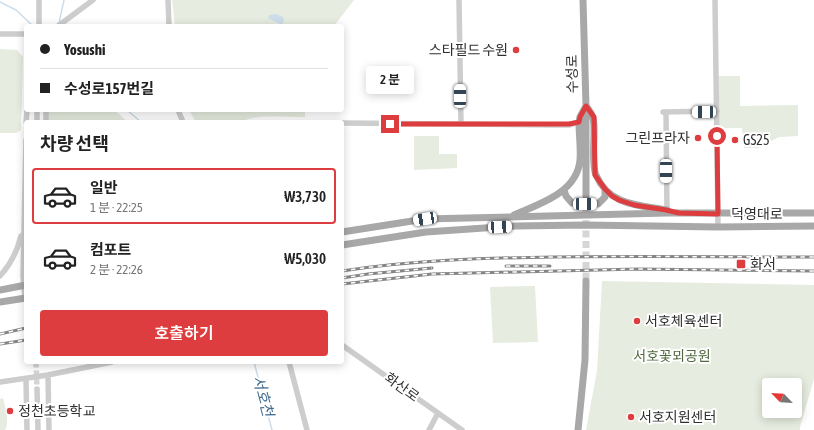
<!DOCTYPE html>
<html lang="ko">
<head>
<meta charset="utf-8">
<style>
	body { margin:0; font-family:"Asap Condensed","Noto Sans KR",sans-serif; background:#f2f2f2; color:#222; height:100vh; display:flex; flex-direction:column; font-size:15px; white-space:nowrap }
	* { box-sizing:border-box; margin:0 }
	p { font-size:13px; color:#767676 }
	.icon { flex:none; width:22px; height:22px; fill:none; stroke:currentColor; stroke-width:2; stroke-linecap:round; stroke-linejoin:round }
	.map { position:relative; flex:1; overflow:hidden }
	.panel { position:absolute; left:24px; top:120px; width:320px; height:244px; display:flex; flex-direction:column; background:#fff; border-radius:4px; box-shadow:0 2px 10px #0003 }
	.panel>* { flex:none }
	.hud { position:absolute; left:24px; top:24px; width:320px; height:88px; border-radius:4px; box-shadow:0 2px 10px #0003; display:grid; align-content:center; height:88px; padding:0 16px; background:#fff }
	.needle { width:26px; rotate:295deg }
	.buttons { position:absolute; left:762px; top:378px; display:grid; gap:8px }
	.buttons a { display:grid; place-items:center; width:40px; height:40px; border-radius:4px; background:#fff; box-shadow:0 2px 10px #0003; font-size:20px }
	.end { position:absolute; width:18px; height:18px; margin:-9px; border:5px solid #dd3d3e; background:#fff; box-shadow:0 0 0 2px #fff }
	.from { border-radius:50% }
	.bubble { position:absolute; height:28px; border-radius:4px; background:#fff; box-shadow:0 2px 10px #0003; font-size:13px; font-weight:600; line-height:28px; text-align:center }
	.car { position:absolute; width:12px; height:24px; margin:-12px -6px; border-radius:5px; box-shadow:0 0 3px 1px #0007; background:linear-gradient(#fff 24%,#345 0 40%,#fff 0 76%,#345 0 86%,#fff 0) }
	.hud b { display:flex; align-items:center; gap:14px; height:38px; font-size:15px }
	.hud b+b { border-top:1px solid #e0e0e0 }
	.hud i { width:10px; height:10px; background:#222 }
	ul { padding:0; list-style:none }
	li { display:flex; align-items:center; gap:12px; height:56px; margin:0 8px 6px; padding:0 8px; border:2px solid transparent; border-radius:4px }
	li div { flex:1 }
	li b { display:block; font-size:15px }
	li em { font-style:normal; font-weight:600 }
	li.selected { border-color:#dd3d3e }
	li>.icon { width:36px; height:36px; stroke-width:1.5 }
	h2 { padding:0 16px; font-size:18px; line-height:48px }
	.cta { display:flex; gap:8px; margin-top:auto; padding:8px 16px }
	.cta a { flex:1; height:46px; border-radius:4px; background:#dd3d3e; color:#fff; font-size:16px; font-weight:600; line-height:46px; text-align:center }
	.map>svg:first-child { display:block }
	.green { fill:#e6ecdf; fill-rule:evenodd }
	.water { fill:#cdddeb }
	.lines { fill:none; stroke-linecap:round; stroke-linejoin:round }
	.stream { stroke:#cdddeb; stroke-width:1.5 }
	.minor-tunnel { stroke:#d6d6d6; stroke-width:5.5; stroke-dasharray:5.5 3; stroke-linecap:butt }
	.major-tunnel { stroke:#d6d6d6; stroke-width:7; stroke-dasharray:7 3.5; stroke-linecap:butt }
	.minor { stroke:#cdcdcd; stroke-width:5.5 }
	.major { stroke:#a8a8a8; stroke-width:7 }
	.rail-casing { stroke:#858585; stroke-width:3 }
	.rail { stroke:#fff; stroke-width:1.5; stroke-dasharray:4.5; stroke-linecap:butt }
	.route { stroke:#dd3d3e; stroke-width:5 }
	.poi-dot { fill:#dd3d3e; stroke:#fff; stroke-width:1.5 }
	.labels { text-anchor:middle; stroke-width:4; stroke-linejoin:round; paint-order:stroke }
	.poi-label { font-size:14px; fill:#303030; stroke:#fff; text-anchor:start }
	.street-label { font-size:14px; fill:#303030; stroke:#fff }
	.park-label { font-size:14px; fill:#516a3f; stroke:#fff }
	.water-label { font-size:15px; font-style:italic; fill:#426c8f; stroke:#fff }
</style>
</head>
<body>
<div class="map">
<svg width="814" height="430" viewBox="0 0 814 430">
	<rect width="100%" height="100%" fill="#fff"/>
	<path class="green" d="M172,0h182l-20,26h-159z
		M0,49l17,1 6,7 -2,73 -5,3h-16z
		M719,76h21v30l58,-1v31l-19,1 -21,11h-14l-2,-20h-23z
		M48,110h66l14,12h-80z
		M189,110h116v7c-21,1 -45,-4 -65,5h-44z
		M414,136h25v18h18v14l-43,2z
		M602,281l212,4v94l-14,48v3h-214l11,-59zM769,385h26v26h-26z
		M535,286l3,56 -45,1 -3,-56z
		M3,398c2,9 7,23 2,32h-5v-31z"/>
	<path class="water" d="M276,14l7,3 1,3 -2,5 -14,-7 1,-3z"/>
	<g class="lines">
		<path class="stream" d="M0,2l16,8 17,16
			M59,23l5,-23
			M127,110l14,12
			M254,362l18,68"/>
		<path class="minor-tunnel" d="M36,362l1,27"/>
		<path class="major-tunnel" d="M586,199v82"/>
		<path class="minor" d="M168,0l1,26
			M459,0l2,124
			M715,0l3,227
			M39,26v-26
			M58,26l35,-26
			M0,34h26
			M178,110l5,12
			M663,112l54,-1
			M666,112l1,101
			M26,122l1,-12
			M37,122v-12
			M46,122v-12
			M342,123l212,2h15l10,-3
			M0,276c11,-12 17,-24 21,-40
			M25,298l-2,-22 3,-136
			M342,345l120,85
			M289,362l18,68
			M48,375l1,55
			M26,379l1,51
			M0,382l48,-7 64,-13
			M37,389l1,41
			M429,430l9,-17"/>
		<path class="major" d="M583,0l3,106v90
			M564,190l2,6 6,7 26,1 7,-7v-8
			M514,215c25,-11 63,-22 66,-55 1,-12 -1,-25 -1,-38l1,-5 6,-11c9,11 8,16 8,29 0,9 -2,32 2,40 13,31 44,30 71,35
			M342,232l83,-13 242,-6h147
			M342,245l84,-13 89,-6 70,-1 133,2 96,-1
			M0,290l26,-5
			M0,302l26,-4
			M578,430l7,-70 1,-79"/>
		<g class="rail-casing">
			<path id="rail" d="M506,266h44
				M342,271c70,-11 141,-13 211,-14 87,-1 174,0 261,0
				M342,278l26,-4 64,-6
				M342,284l90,-10 206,-5 176,2
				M0,334l26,-6
				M0,344l26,-4"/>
		</g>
		<use href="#rail" class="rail"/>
	</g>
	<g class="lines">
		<path class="route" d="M390,124h179l10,-2 1,-5 6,-11 8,11 1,58 10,14 7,7 7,4 15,5 32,5 13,3 39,1 -1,-78"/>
	</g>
	<g class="poi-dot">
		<circle cx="516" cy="50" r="4"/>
		<circle cx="698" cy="138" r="4"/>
		<circle cx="735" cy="140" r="4"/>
		<rect x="736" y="259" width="10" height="10" rx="2"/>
		<circle cx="637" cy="321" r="4"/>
		<circle cx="10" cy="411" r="4"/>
		<circle cx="631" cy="417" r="4"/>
	</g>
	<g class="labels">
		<g class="poi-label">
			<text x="508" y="55" text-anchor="end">스타필드 수원</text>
			<text x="690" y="143" text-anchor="end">그린프라자</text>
			<text x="743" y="145">GS25</text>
			<text x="750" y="269">화서</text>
			<text x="645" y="326">서호체육센터</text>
			<text x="18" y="416">정천초등학교</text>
			<text x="639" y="422">서호지원센터</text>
		</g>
		<g class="street-label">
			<text transform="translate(572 74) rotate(-91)" y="5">수성로</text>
			<text x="757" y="219">덕영대로</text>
			<text transform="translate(402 387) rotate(36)" y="5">화산로</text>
		</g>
		<g class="park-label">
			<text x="672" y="361">서호꽃뫼공원</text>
		</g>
		<g class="water-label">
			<text transform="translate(263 396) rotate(75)" y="5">서호천</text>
		</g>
	</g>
</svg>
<div class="buttons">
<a><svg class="needle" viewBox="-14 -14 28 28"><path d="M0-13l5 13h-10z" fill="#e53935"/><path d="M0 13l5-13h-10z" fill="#767676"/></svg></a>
</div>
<i class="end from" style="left:717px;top:136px"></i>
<i class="end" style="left:390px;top:124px"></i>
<div class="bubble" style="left:366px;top:66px;width:48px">2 분</div>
<i class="car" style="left:460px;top:96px;rotate:0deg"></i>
<i class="car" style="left:704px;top:112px;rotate:269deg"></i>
<i class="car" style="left:666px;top:171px;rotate:180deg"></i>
<i class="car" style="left:585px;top:204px;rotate:90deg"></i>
<i class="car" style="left:425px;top:219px;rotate:261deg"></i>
<i class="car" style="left:500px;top:227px;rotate:87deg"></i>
<div class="hud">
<b><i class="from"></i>Yosushi</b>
<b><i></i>수성로157번길</b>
</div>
<section class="panel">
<h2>차량 선택</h2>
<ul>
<li class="selected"><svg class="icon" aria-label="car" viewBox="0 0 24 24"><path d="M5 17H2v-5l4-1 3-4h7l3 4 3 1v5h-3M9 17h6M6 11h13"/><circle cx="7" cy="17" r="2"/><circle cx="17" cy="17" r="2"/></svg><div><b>일반</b><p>1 분 · 22:25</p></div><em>₩3,730</em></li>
<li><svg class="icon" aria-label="car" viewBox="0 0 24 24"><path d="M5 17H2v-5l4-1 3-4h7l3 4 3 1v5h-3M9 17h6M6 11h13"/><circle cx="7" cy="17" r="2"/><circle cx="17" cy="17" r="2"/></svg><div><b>컴포트</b><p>2 분 · 22:26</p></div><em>₩5,030</em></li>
</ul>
<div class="cta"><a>호출하기</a></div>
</section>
</div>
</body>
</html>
